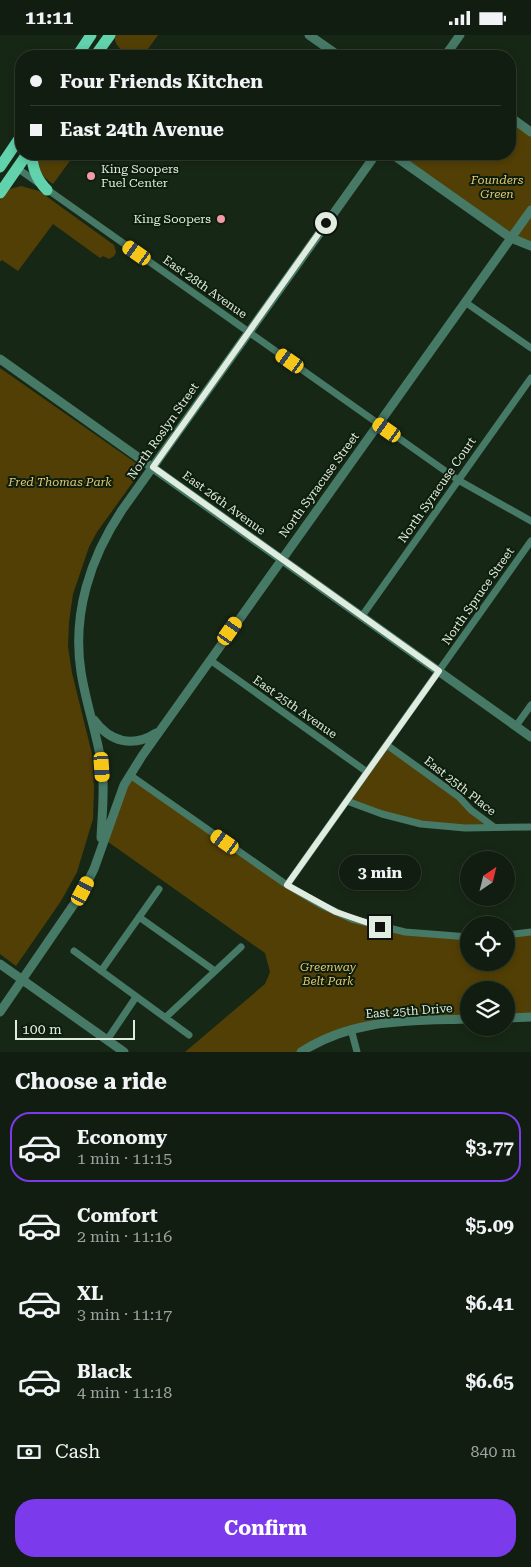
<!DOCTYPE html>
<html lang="en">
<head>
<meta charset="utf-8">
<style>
	body { margin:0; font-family:"Roboto Serif",serif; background:#1a2619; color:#f1f3f6; height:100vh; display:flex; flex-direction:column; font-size:19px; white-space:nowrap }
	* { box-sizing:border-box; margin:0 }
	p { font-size:16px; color:#9ca29f }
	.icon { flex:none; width:28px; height:28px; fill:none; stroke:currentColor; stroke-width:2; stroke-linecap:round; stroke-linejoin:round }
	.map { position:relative; height:1017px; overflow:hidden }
	.drawer { display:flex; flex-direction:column; background:#111d10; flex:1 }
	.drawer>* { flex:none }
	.hud { position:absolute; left:15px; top:15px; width:501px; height:110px; border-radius:20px; box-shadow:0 2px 8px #0003,0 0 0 1px #303b30; display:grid; align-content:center; height:110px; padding:0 15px; background:#111d10 }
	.needle { width:32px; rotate:35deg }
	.fabs { position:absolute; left:460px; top:816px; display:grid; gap:10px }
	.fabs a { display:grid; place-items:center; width:55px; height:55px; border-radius:50%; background:#111d10; box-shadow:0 2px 8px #0003,0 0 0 1px #303b30; font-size:25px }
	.scale { position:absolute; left:15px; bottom:12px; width:120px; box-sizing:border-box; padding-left:5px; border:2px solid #e1ece0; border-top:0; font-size:14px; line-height:18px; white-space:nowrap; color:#e1ece0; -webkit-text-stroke:4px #0d1e0c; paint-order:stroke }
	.end { position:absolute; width:22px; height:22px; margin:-11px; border:6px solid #e1ece0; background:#111; box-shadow:0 0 0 2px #111 }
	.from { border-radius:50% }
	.bubble { position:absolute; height:35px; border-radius:18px; background:#111d10; box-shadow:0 2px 8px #0003,0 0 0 1px #303b30; font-size:16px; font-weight:700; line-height:35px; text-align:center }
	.car { position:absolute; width:15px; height:30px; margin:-15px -8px; border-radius:6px; box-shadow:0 0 4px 1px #0007; background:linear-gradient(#f5c518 24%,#345 0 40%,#f5c518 0 76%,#345 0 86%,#f5c518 0) }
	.hud b { display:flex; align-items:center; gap:18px; height:48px; font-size:19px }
	.hud b+b { border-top:1px solid #303b30 }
	.hud i { width:12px; height:12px; background:#f1f3f6 }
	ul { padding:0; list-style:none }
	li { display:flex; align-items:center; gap:15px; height:70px; margin:0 10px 8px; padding:0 5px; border:2px solid transparent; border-radius:20px }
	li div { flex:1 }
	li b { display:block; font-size:19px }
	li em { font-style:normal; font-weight:700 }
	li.current { border-color:#7c3aed }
	li>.icon { width:45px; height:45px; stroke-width:1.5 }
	h2 { padding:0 15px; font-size:22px; line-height:60px }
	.pay { display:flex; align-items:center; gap:12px; height:55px; padding:0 15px; font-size:19px }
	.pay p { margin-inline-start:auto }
	.primary-button { display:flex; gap:10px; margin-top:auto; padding:10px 15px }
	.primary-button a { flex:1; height:58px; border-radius:20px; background:#7c3aed; color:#fff; font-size:20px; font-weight:700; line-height:58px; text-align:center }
	.status { display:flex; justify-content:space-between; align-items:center; height:35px; padding:0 25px; background:#111d10; direction:ltr }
	.status svg { height:14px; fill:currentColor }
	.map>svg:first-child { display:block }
	.green { fill:#523f05 }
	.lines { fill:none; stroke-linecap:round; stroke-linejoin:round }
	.minor { stroke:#477967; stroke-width:7 }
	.tertiary { stroke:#477967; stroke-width:9 }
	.primary { stroke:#61d2ac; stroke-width:11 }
	.route { stroke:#e1ece0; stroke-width:6 }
	.poi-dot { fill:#f39aa8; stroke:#0d1e0c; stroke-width:2 }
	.labels { text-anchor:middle; stroke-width:4; stroke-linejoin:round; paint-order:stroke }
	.poi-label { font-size:12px; fill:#e1ece0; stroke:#0d1e0c; text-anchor:start }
	.park-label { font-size:12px; font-style:italic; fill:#e5c572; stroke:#0d1e0c }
	.street-label { font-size:12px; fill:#e1ece0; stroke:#0d1e0c }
</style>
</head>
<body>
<div class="status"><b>11:11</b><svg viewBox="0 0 49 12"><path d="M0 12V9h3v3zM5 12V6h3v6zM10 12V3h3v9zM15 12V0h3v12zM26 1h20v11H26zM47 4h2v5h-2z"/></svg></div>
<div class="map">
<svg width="531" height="1017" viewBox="0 0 531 1017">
	<rect width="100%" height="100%" fill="#172715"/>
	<path class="green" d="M115,0h43l-15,21c-12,0 -30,-6 -28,-21z
		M510,82l21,15v114l-139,-92h118z
		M36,119h39l-22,30c-14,-10 -14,-14 -17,-30z
		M21,151l18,5 75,54 2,7 -2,4 -5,3 -6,-3 -3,2 -47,-34 -35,47 -16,-11 -2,2v-62l10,-11z
		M0,333l143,100 -46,64 -8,15 -16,47 -4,28 -1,25 4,26 20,81 2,34 -1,31 -16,53 -16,29 -45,65 -16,-12z
		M387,710l107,82 -73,-3 -74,-23z
		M130,740l191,130 58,22 90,10v26h37v-29l25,-2v86l-25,1v-29h-37v30l-118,9 -50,23h-116l80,-68 5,-12 -5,-19 -161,-114z"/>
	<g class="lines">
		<path class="minor" d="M17,133l441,312 73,41
			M465,267l66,46
			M362,581l169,-238
			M210,625l157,112
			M516,691l15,-21
			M387,710l72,52 12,13 23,17
			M130,740l157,110 34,20 31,14 53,13 64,5
			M347,766l35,13 39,10 44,4 66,-1
			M287,850l244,-344
			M139,882l76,54
			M506,900l25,-3
			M74,916l115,84
			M101,936l58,-82
			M166,982l75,-70
			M351,994l6,23
			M107,1005l29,-43"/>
		<path class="tertiary" d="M309,0l30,21
			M396,21l10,-1 12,1
			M445,21l15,-21
			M510,82l21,15
			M392,119l119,84 20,8
			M0,324l531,378
			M94,685c16,22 39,28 62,13
			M101,803c1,-24 4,-48 1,-72 -5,-32 -16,-62 -21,-94 -9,-58 9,-114 41,-162l254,-356
			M0,929l124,88
			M0,977l83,-121 11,-22 30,-84 18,-29 389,-546
			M506,983l25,-1
			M301,1017c53,-34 107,-31 168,-33"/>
		<path class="primary" d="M77,21l14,-21
			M95,21l15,-21
			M32,119c0,14 5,26 15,36
			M0,132l21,-31
			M0,158l27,-39"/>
	</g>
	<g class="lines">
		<path class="route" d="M326,188l-173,244 286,204 -152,214 49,27 44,15"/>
	</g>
	<g class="poi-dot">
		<circle cx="91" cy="141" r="5"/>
		<circle cx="221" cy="184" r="5"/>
	</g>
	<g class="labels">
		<g class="poi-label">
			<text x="101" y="138">King Soopers<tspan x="101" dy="14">Fuel Center</tspan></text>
			<text x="211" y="188" text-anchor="end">King Soopers</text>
		</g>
		<g class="park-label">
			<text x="497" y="149">Founders<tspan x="497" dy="14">Green</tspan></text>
			<text x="60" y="451">Fred Thomas Park</text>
			<text x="328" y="936">Greenway<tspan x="328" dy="14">Belt Park</tspan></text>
		</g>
		<g class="street-label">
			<text transform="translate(205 252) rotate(35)" y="4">East 28th Avenue</text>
			<text transform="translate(163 396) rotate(-55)" y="4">North Roslyn Street</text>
			<text transform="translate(319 450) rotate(-54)" y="4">North Syracuse Street</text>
			<text transform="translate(437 455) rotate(-55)" y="4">North Syracuse Court</text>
			<text transform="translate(224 468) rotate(36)" y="4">East 26th Avenue</text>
			<text transform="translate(478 561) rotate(-55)" y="4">North Spruce Street</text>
			<text transform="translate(295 672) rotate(35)" y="4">East 25th Avenue</text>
			<text transform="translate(460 751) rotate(38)" y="4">East 25th Place</text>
			<text transform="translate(409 976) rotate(-4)" y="4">East 25th Drive</text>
		</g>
	</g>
</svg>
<div class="fabs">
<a><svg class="needle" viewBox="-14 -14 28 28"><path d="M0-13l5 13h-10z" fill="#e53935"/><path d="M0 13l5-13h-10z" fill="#9ca29f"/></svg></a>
<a><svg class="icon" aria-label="locate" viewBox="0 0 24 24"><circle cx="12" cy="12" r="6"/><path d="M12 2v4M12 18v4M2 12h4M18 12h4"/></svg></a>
<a><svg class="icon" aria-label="layers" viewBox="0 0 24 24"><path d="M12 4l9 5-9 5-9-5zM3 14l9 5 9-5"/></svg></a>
</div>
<div class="scale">100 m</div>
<i class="end from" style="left:326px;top:188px"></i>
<i class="end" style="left:380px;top:892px"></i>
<div class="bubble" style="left:339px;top:820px;width:82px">3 min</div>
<i class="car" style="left:137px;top:218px;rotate:305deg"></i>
<i class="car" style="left:290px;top:326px;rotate:305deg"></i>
<i class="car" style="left:387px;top:395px;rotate:305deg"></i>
<i class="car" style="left:230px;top:596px;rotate:35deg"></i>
<i class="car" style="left:102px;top:732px;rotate:176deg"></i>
<i class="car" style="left:225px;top:807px;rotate:305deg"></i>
<i class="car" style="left:83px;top:856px;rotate:28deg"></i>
<div class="hud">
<b><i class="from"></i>Four Friends Kitchen</b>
<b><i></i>East 24th Avenue</b>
</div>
</div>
<section class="drawer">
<h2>Choose a ride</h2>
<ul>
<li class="current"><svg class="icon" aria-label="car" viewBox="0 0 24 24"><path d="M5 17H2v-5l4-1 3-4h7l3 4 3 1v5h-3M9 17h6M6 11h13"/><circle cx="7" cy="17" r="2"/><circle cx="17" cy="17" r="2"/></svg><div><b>Economy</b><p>1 min · 11:15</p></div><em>$3.77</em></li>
<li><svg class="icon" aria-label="car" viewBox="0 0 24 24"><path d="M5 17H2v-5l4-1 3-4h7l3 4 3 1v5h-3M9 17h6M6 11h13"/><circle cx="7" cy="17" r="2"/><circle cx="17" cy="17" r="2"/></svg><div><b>Comfort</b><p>2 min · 11:16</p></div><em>$5.09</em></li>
<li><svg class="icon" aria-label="car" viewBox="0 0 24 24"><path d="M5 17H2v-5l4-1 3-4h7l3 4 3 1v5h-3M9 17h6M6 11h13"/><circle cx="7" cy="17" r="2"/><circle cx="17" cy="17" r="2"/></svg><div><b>XL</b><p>3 min · 11:17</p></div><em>$6.41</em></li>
<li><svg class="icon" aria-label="car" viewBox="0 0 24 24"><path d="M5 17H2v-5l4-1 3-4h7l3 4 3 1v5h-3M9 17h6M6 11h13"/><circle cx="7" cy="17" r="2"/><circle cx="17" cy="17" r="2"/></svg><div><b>Black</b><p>4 min · 11:18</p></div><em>$6.65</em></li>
</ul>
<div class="pay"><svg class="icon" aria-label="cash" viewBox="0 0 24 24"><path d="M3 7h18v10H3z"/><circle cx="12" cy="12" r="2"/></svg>Cash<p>840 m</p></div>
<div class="primary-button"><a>Confirm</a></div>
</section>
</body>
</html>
